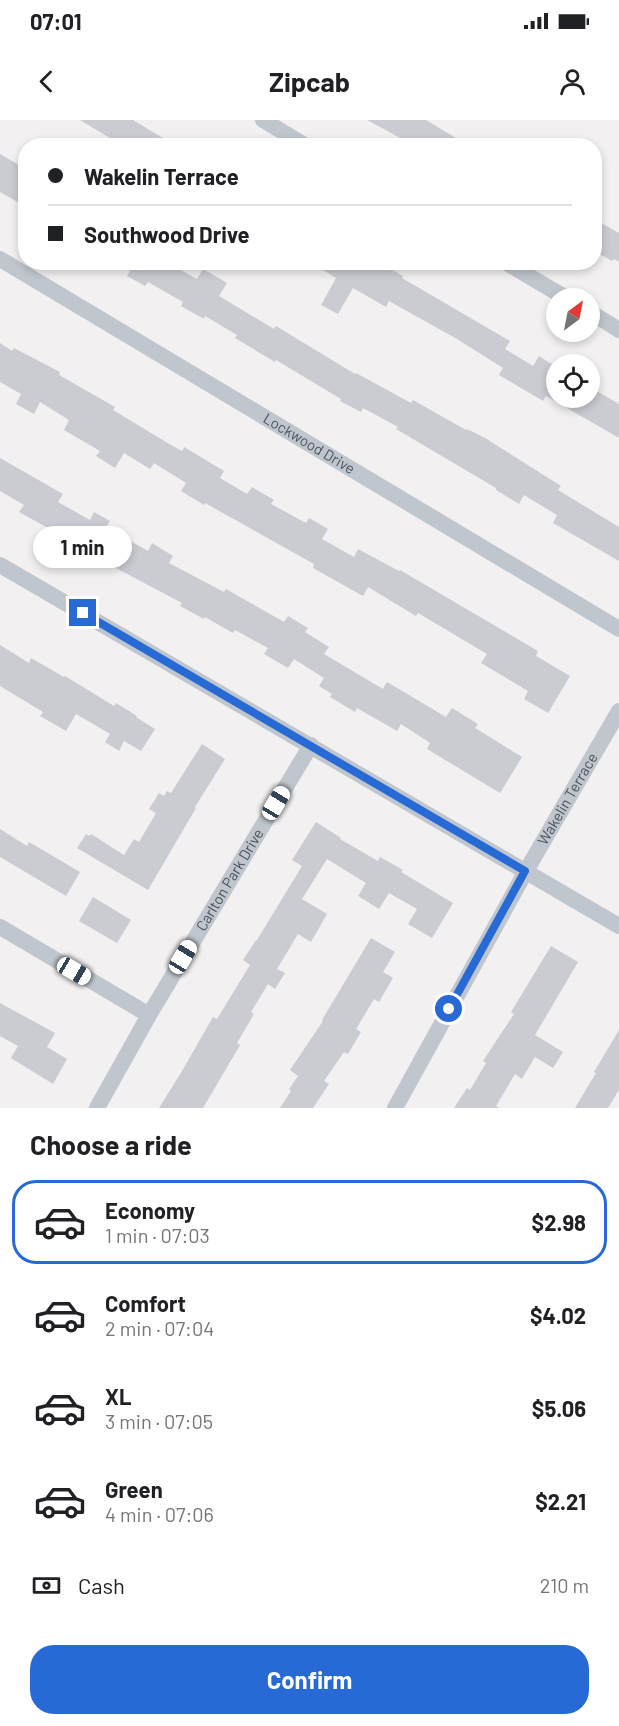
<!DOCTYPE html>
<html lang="en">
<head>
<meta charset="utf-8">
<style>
	body { margin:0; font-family:Barlow,sans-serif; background:#f6f6f6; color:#202124; height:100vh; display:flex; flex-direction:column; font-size:22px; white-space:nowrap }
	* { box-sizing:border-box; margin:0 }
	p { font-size:20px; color:#757577 }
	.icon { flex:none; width:33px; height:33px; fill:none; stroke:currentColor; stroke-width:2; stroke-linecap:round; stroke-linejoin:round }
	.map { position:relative; height:988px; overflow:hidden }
	.details { display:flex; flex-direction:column; background:#fff; flex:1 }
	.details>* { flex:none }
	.banner { position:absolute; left:18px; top:18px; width:584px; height:132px; border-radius:24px; box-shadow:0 3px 9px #0003; display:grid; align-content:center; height:132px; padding:0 30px; background:#fff }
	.needle { width:39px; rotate:32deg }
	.buttons { position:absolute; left:546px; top:168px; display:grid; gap:12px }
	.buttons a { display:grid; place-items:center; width:54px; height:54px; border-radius:50%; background:#fff; box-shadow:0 3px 9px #0003; font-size:30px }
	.end { position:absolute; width:27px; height:27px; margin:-14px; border:8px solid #2769d5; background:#fff; box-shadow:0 0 0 3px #fff }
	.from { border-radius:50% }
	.bubble { position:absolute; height:42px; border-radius:21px; background:#fff; box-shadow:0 3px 9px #0003; font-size:20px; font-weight:700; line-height:42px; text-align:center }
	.car { position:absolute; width:18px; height:36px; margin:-18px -9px; border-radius:8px; box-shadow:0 0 4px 2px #0007; background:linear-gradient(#fff 24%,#345 0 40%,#fff 0 76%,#345 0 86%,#fff 0) }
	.banner b { display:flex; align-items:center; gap:21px; height:57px; font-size:22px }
	.banner b+b { border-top:2px solid #e0e0e0 }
	.banner i { width:15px; height:15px; background:#202124 }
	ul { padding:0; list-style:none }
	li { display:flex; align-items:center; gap:18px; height:84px; margin:0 12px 9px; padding:0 18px; border:3px solid transparent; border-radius:24px }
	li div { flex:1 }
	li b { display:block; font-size:22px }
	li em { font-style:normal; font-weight:700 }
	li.current { border-color:#2769d5 }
	li>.icon { width:54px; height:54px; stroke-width:1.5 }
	h2 { padding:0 30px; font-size:27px; line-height:72px }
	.pay { display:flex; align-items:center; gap:15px; height:66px; padding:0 30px; font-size:22px }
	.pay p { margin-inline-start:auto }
	.action { display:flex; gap:12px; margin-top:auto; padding:12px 30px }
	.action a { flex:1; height:69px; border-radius:24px; background:#2769d5; color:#fff; font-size:24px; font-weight:700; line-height:69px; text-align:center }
	.status { display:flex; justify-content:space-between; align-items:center; height:42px; padding:0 30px; background:#fff; direction:ltr }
	.status svg { height:16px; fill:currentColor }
	header { display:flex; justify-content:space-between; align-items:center; height:78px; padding:0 30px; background:#fff; font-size:27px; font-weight:700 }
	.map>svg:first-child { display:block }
	.building { fill:#caccd2 }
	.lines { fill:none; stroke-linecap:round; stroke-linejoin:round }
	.street { stroke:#bfc6cd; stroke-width:16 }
	.route { stroke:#2769d5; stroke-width:8 }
	.labels { text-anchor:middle; stroke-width:6; stroke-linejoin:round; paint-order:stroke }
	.street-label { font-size:15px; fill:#49525c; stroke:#fff }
</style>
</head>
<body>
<div class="status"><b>07:01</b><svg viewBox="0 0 49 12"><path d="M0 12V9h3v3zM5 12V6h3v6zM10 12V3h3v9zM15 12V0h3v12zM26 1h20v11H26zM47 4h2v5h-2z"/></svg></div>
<header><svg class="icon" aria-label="back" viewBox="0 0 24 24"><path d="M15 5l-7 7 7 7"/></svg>Zipcab<svg class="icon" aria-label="person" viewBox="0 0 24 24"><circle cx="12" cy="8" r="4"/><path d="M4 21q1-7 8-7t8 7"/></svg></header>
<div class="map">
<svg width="619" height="988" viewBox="0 0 619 988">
	<rect width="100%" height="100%" fill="#f2f0f0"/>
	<path class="building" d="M80,0h53l43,26h-53z
		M367,0h59l43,26h-54z
		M0,34l26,15v38l-26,-15z
		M594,99l25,14v29l-5,-3 -2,2 -18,-10z
		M134,142h32l31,17 6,-10 24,14 -8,13 55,33 2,-3 79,48 1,-1 55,30 2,-3 53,30 1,-1 18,9 76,48 -3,4 61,37v34l-66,-38 4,-8 -33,-20 -5,9 -23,-14v-2l-100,-59 2,-2 -35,-19 -2,4 -21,-11 1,-2 -65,-39 -1,2 -40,-24 2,-3 -32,-19 -1,3 -23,-13 2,-4 -35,-20 -3,4 -18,-10z
		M310,142h69l24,14 -1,2 108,63 -5,8 28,17 6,-10 17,11v31h34v-11l29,17v34l-73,-42 -3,5 -44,-26 4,-7 -46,-29 -68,-38 -3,6 -33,-19 -15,26 -17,-9 15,-27z
		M0,223l12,8 2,-3 46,24 -1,3 56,32 -2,3 58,35 11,6 2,-4 40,24 -4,7 27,16 5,-7 22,13 -3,4 35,19 3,-5 19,11 -6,10 32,18 4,-8 41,22 1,-1 138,81 -2,5 34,20 -22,37 -24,-14 4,-8 -47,-28 6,-9 -69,-41 -2,3 -48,-29 -5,9 -50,-28 1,-4 -109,-61 -1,2 -23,-14 5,-8 -32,-20 -4,6 -26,-16 -9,15 -19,-12 4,-5 -36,-21 5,-10 -29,-18 -6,12 -18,-10 5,-10 -21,-12z
		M0,338l63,36 -5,8 32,18 4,-8 16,9 -4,6 42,24 4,-8 21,13 -4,7 55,29 2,-3 58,33 4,-6 20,12 -3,4 24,15 -5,7 59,35 4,-7 59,35 6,-9 26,16 -3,4 47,29 -22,36 -73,-44 3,-6 -29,-19 -4,7 -40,-23 -2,4 -25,-15 2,-3 -13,-8 5,-8 -30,-19 -6,9 -24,-14 4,-6 -33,-18 -2,3 -28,-16 -1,2 -24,-13 2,-3 -68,-36 1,-2 -96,-53 5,-7 -24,-14z
		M0,525l29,18 2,-5 33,19 1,-1 49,30 2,-3 21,13 -1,1 19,12 -14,22 -17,-10 -5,10 -14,-9 5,-8 -34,-20 -10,17 -26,-15 3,-4 -43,-26z
		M202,624l23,15 -30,48 1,1 -48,82 -71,-42 9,-14 3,2 2,-2 33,21 10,-16 5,3 17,-29 -7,-4 10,-16 5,3 3,-5 4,2z
		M316,702l25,16 -1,1 38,22 2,-4 23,13 -2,2 52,31 -21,35 -24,-14 9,-15 -28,-16 -10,16 -21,-13 8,-13 -39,-24 -25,40 25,15 -16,28 -13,-8 -21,35 8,4 -10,16 -7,-5 -17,28 3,2 -17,29 3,2 -37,63h-44l23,-37 31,-54 4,2 33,-54 -7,-5 13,-20h1l45,-74 -10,-6z
		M0,709l27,17 2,-4 51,30 -14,24 -66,-39z
		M93,777l38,23 -14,23 -38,-22z
		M371,818l24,14 -12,20 10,6 -14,24 -5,-3 -18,30 5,3 -13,22 -4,-2 -20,29 5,3 -16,24h-33l11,-17 -2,-2 9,-13 -8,-6 33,-49 -1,-1z
		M551,826l27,16 -43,73 28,17 -10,16 -18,-11 -13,22 -7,-5 -19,32 3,2h-45l13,-20 3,2 16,-27 -3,-2 31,-47 -3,-2z
		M0,883l55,30 -8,14 20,12 -14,25 -42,-26 7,-12 -18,-10z
		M619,910v60l-11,18h-33l21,-35 -2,-1z"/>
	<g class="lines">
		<g class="street">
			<path d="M263,0l43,26"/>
			<path id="s1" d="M0,139l619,370"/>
			<path d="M505,142l61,36"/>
			<path d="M590,192l29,18"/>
			<path d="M0,445l619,361"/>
			<path d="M0,807l149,88"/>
			<path id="s2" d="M97,988l52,-93 162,-270"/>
			<path id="s3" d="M395,988l131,-237 93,-160"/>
		</g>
	</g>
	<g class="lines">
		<path class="route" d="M83,493l442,258 -76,138"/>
	</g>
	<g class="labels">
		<g class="street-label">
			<text dy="5" stroke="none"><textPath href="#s1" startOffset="360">Lockwood Drive</textPath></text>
			<text dy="5" stroke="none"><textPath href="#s3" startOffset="354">Wakelin Terrace</textPath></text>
			<text dy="5" stroke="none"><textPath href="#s2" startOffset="264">Carlton Park Drive</textPath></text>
		</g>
	</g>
</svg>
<div class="buttons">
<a><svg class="needle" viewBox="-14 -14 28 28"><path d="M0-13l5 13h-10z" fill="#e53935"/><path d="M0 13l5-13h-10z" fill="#757577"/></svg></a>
<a><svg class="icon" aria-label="locate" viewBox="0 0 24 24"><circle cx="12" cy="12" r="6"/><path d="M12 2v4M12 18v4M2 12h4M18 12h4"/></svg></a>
</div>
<i class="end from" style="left:449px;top:889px"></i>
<i class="end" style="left:83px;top:493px"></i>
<div class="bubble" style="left:33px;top:406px;width:99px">1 min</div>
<i class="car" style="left:276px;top:683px;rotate:31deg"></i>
<i class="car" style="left:183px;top:837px;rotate:31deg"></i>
<i class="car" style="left:74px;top:851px;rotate:120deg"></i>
<div class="banner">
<b><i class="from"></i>Wakelin Terrace</b>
<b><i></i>Southwood Drive</b>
</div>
</div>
<section class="details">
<h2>Choose a ride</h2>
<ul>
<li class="current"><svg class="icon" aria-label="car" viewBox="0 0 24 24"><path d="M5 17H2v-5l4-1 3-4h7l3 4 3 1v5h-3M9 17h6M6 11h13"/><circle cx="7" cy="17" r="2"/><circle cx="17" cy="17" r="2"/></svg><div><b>Economy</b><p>1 min · 07:03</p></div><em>$2.98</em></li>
<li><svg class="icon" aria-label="car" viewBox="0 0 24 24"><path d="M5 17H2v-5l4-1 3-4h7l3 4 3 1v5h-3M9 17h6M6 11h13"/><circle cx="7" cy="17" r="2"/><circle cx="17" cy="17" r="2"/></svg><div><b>Comfort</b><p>2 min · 07:04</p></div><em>$4.02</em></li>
<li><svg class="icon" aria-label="car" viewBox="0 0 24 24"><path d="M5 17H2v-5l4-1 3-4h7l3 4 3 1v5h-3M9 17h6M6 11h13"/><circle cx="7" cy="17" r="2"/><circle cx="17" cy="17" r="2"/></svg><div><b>XL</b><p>3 min · 07:05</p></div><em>$5.06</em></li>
<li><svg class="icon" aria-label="car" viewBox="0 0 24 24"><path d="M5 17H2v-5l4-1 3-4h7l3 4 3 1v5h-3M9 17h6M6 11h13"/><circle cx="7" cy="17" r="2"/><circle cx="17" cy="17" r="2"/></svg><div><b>Green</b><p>4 min · 07:06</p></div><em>$2.21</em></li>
</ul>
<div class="pay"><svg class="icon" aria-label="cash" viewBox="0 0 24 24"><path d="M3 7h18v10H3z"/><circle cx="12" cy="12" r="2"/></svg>Cash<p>210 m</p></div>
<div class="action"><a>Confirm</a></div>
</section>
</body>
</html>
